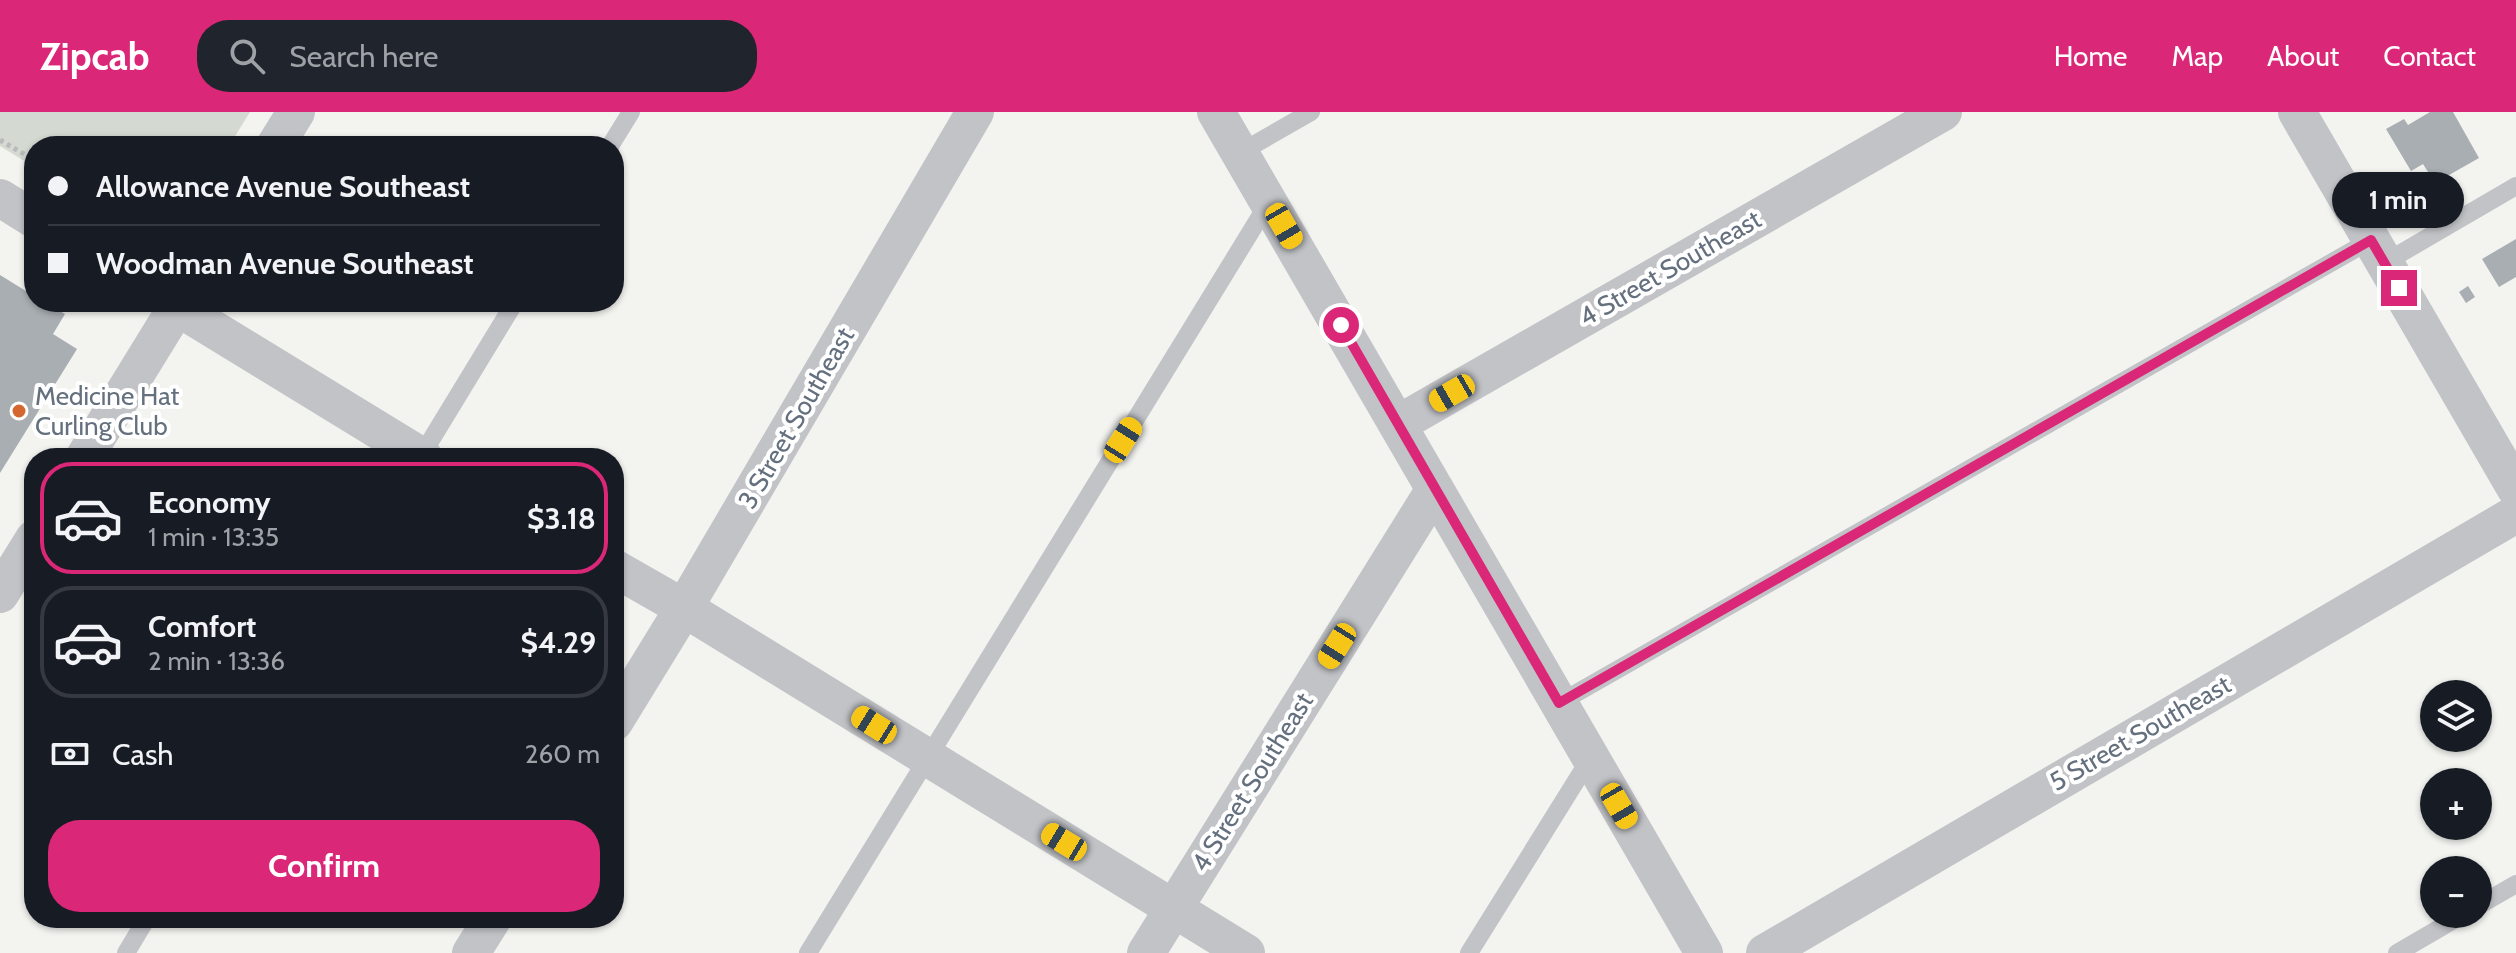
<!DOCTYPE html>
<html lang="en">
<head>
<meta charset="utf-8">
<style>
	body { margin:0; font-family:Cabin,sans-serif; background:#20242c; color:#f1f3f6; height:100vh; display:flex; flex-direction:column; font-size:30px; white-space:nowrap }
	* { box-sizing:border-box; margin:0 }
	p { font-size:26px; color:#9ea1a6 }
	.icon { flex:none; width:44px; height:44px; fill:none; stroke:currentColor; stroke-width:2; stroke-linecap:round; stroke-linejoin:round }
	.map { position:relative; flex:1; overflow:hidden }
	.details { position:absolute; left:24px; top:336px; width:600px; height:480px; display:flex; flex-direction:column; background:#171b24; border-radius:32px; box-shadow:0 2px 6px #0004 }
	.details>* { flex:none }
	.hud { position:absolute; left:24px; top:24px; width:600px; height:176px; border-radius:32px; box-shadow:0 2px 6px #0004; display:grid; align-content:center; height:176px; padding:0 24px; background:#171b24 }
	.tools { position:absolute; left:2420px; top:568px; display:grid; gap:16px }
	.tools a { display:grid; place-items:center; width:72px; height:72px; border-radius:50%; background:#171b24; box-shadow:0 2px 6px #0004; font-size:40px }
	.end { position:absolute; width:36px; height:36px; margin:-18px; border:10px solid #db2777; background:#fff; box-shadow:0 0 0 4px #fff }
	.from { border-radius:50% }
	.bubble { position:absolute; height:56px; border-radius:28px; background:#171b24; box-shadow:0 2px 6px #0004; font-size:26px; font-weight:800; line-height:56px; text-align:center }
	.car { position:absolute; width:24px; height:48px; margin:-24px -12px; border-radius:10px; box-shadow:0 0 6px 2px #0007; background:linear-gradient(#f5c518 24%,#345 0 40%,#f5c518 0 76%,#345 0 86%,#f5c518 0) }
	.hud b { display:flex; align-items:center; gap:28px; height:76px; font-size:30px }
	.hud b+b { border-top:2px solid #363941 }
	.hud i { width:20px; height:20px; background:#f1f3f6 }
	ul { padding:14px 0 0; list-style:none }
	li { display:flex; align-items:center; gap:24px; height:112px; margin:0 16px 12px; padding:0 8px; border:4px solid #363941; border-radius:32px }
	li div { flex:1 }
	li b { display:block; font-size:30px }
	li em { font-style:normal; font-weight:800 }
	li.current { border-color:#db2777 }
	li>.icon { width:72px; height:72px; stroke-width:1.5 }
	.pay { display:flex; align-items:center; gap:20px; height:88px; padding:0 24px; font-size:30px }
	.pay p { margin-inline-start:auto }
	.cta { display:flex; gap:16px; margin-top:auto; padding:16px 24px }
	.cta a { flex:1; height:92px; border-radius:32px; background:#db2777; color:#fff; font-size:32px; font-weight:800; line-height:92px; text-align:center }
	header { display:flex; align-items:center; gap:48px; box-sizing:border-box; height:112px; padding:0 40px; background:#db2777; color:#fff }
	header strong { font-size:38px }
	nav { display:flex; gap:44px; margin-inline-start:auto; font-size:28px }
	.search { width:560px; height:72px; background:#20242c; display:flex; align-items:center; gap:20px; box-sizing:border-box; padding:0 28px; border-radius:32px; color:#9ea1a6; font-size:30px }
	.map>svg:first-child { display:block }
	.green { fill:#d4dad1 }
	.building { fill:#a9aeb3 }
	.lines { fill:none; stroke-linecap:round; stroke-linejoin:round }
	.path { stroke:#b8babc; stroke-width:5; stroke-dasharray:4 4; stroke-linecap:butt }
	.lane { stroke:#c1c3c7; stroke-width:18 }
	.street { stroke:#c1c3c7; stroke-width:38 }
	.route { stroke:#db2777; stroke-width:10 }
	.poi-dot { fill:#d4672f; stroke:#fff; stroke-width:3 }
	.labels { text-anchor:middle; stroke-width:8; stroke-linejoin:round; paint-order:stroke }
	.street-label { font-size:26px; fill:#65707e; stroke:#fff }
	.poi-label { font-size:26px; fill:#65707e; stroke:#fff; text-anchor:start }
</style>
</head>
<body>
<header>
<strong>Zipcab</strong>
<div class="search"><svg class="icon" aria-label="search" viewBox="0 0 24 24"><circle cx="10" cy="10" r="6"/><path d="M15 15l6 6"/></svg>Search here</div>
<nav><a>Home</a><a>Map</a><a>About</a><a>Contact</a></nav>
</header>
<div class="map">
<svg width="2516" height="841" viewBox="0 0 2516 841">
	<rect width="100%" height="100%" fill="#f3f3f0"/>
	<path class="green" d="M0,0h250l-21,34h-195v21l-34,-21z"/>
	<path class="building" d="M2430,0h23l26,46 -44,25 -12,-19 -12,7 -25,-42 18,-10 4,6z
		M2516,127v38l-17,10 -17,-28z
		M0,163l34,21v6h11l20,12 -12,20 24,15 -77,124z
		M2468,174l7,11 -9,6 -7,-11z"/>
	<g class="lines">
		<path class="path" d="M0,28l34,20"/>
		<path class="lane" d="M610,34l21,-34
			M1241,40l70,-40
			M2384,151l132,-77
			M420,346l95,-156
			M1559,591l812,-463
			M2478,794l38,-22
			M126,841l21,-35
			M808,841l461,-751
			M1469,841l122,-196
			M2397,841l67,-39"/>
		<path class="street" d="M1216,0l488,841
			M2297,0l219,377
			M275,34l21,-34
			M0,86l34,21
			M169,190l255,156
			M1398,312l545,-312
			M84,346l96,-156
			M614,456l70,40 562,345
			M0,482l34,-55
			M614,610l70,-114 291,-496
			M471,841l22,-35
			M1146,841l289,-464
			M1765,841l751,-439"/>
	</g>
	<g class="lines">
		<path class="route" d="M1341,213l218,378 812,-463 28,48"/>
	</g>
	<circle class="poi-dot" cx="19" cy="299" r="8"/>
	<g class="labels">
		<g class="street-label">
			<text transform="translate(1670 156) rotate(-30)" y="9">4 Street Southeast</text>
			<text transform="translate(796 306) rotate(-60)" y="9">3 Street Southeast</text>
			<text transform="translate(2140 621) rotate(-30)" y="9">5 Street Southeast</text>
			<text transform="translate(1252 670) rotate(-58)" y="9">4 Street Southeast</text>
		</g>
		<g class="poi-label">
			<text x="35" y="293">Medicine Hat<tspan x="35" dy="30">Curling Club</tspan></text>
		</g>
	</g>
</svg>
<div class="tools">
<a><svg class="icon" aria-label="layers" viewBox="0 0 24 24"><path d="M12 4l9 5-9 5-9-5zM3 14l9 5 9-5"/></svg></a>
<a>+</a>
<a>−</a>
</div>
<i class="end from" style="left:1341px;top:213px"></i>
<i class="end" style="left:2399px;top:176px"></i>
<div class="bubble" style="left:2332px;top:60px;width:132px">1 min</div>
<i class="car" style="left:1284px;top:114px;rotate:150deg"></i>
<i class="car" style="left:1452px;top:281px;rotate:240deg"></i>
<i class="car" style="left:1123px;top:328px;rotate:32deg"></i>
<i class="car" style="left:1337px;top:534px;rotate:212deg"></i>
<i class="car" style="left:874px;top:613px;rotate:302deg"></i>
<i class="car" style="left:1619px;top:694px;rotate:150deg"></i>
<i class="car" style="left:1064px;top:730px;rotate:301deg"></i>
<div class="hud">
<b><i class="from"></i>Allowance Avenue Southeast</b>
<b><i></i>Woodman Avenue Southeast</b>
</div>
<section class="details">
<ul>
<li class="current"><svg class="icon" aria-label="car" viewBox="0 0 24 24"><path d="M5 17H2v-5l4-1 3-4h7l3 4 3 1v5h-3M9 17h6M6 11h13"/><circle cx="7" cy="17" r="2"/><circle cx="17" cy="17" r="2"/></svg><div><b>Economy</b><p>1 min · 13:35</p></div><em>$3.18</em></li>
<li><svg class="icon" aria-label="car" viewBox="0 0 24 24"><path d="M5 17H2v-5l4-1 3-4h7l3 4 3 1v5h-3M9 17h6M6 11h13"/><circle cx="7" cy="17" r="2"/><circle cx="17" cy="17" r="2"/></svg><div><b>Comfort</b><p>2 min · 13:36</p></div><em>$4.29</em></li>
</ul>
<div class="pay"><svg class="icon" aria-label="cash" viewBox="0 0 24 24"><path d="M3 7h18v10H3z"/><circle cx="12" cy="12" r="2"/></svg>Cash<p>260 m</p></div>
<div class="cta"><a>Confirm</a></div>
</section>
</div>
</body>
</html>
